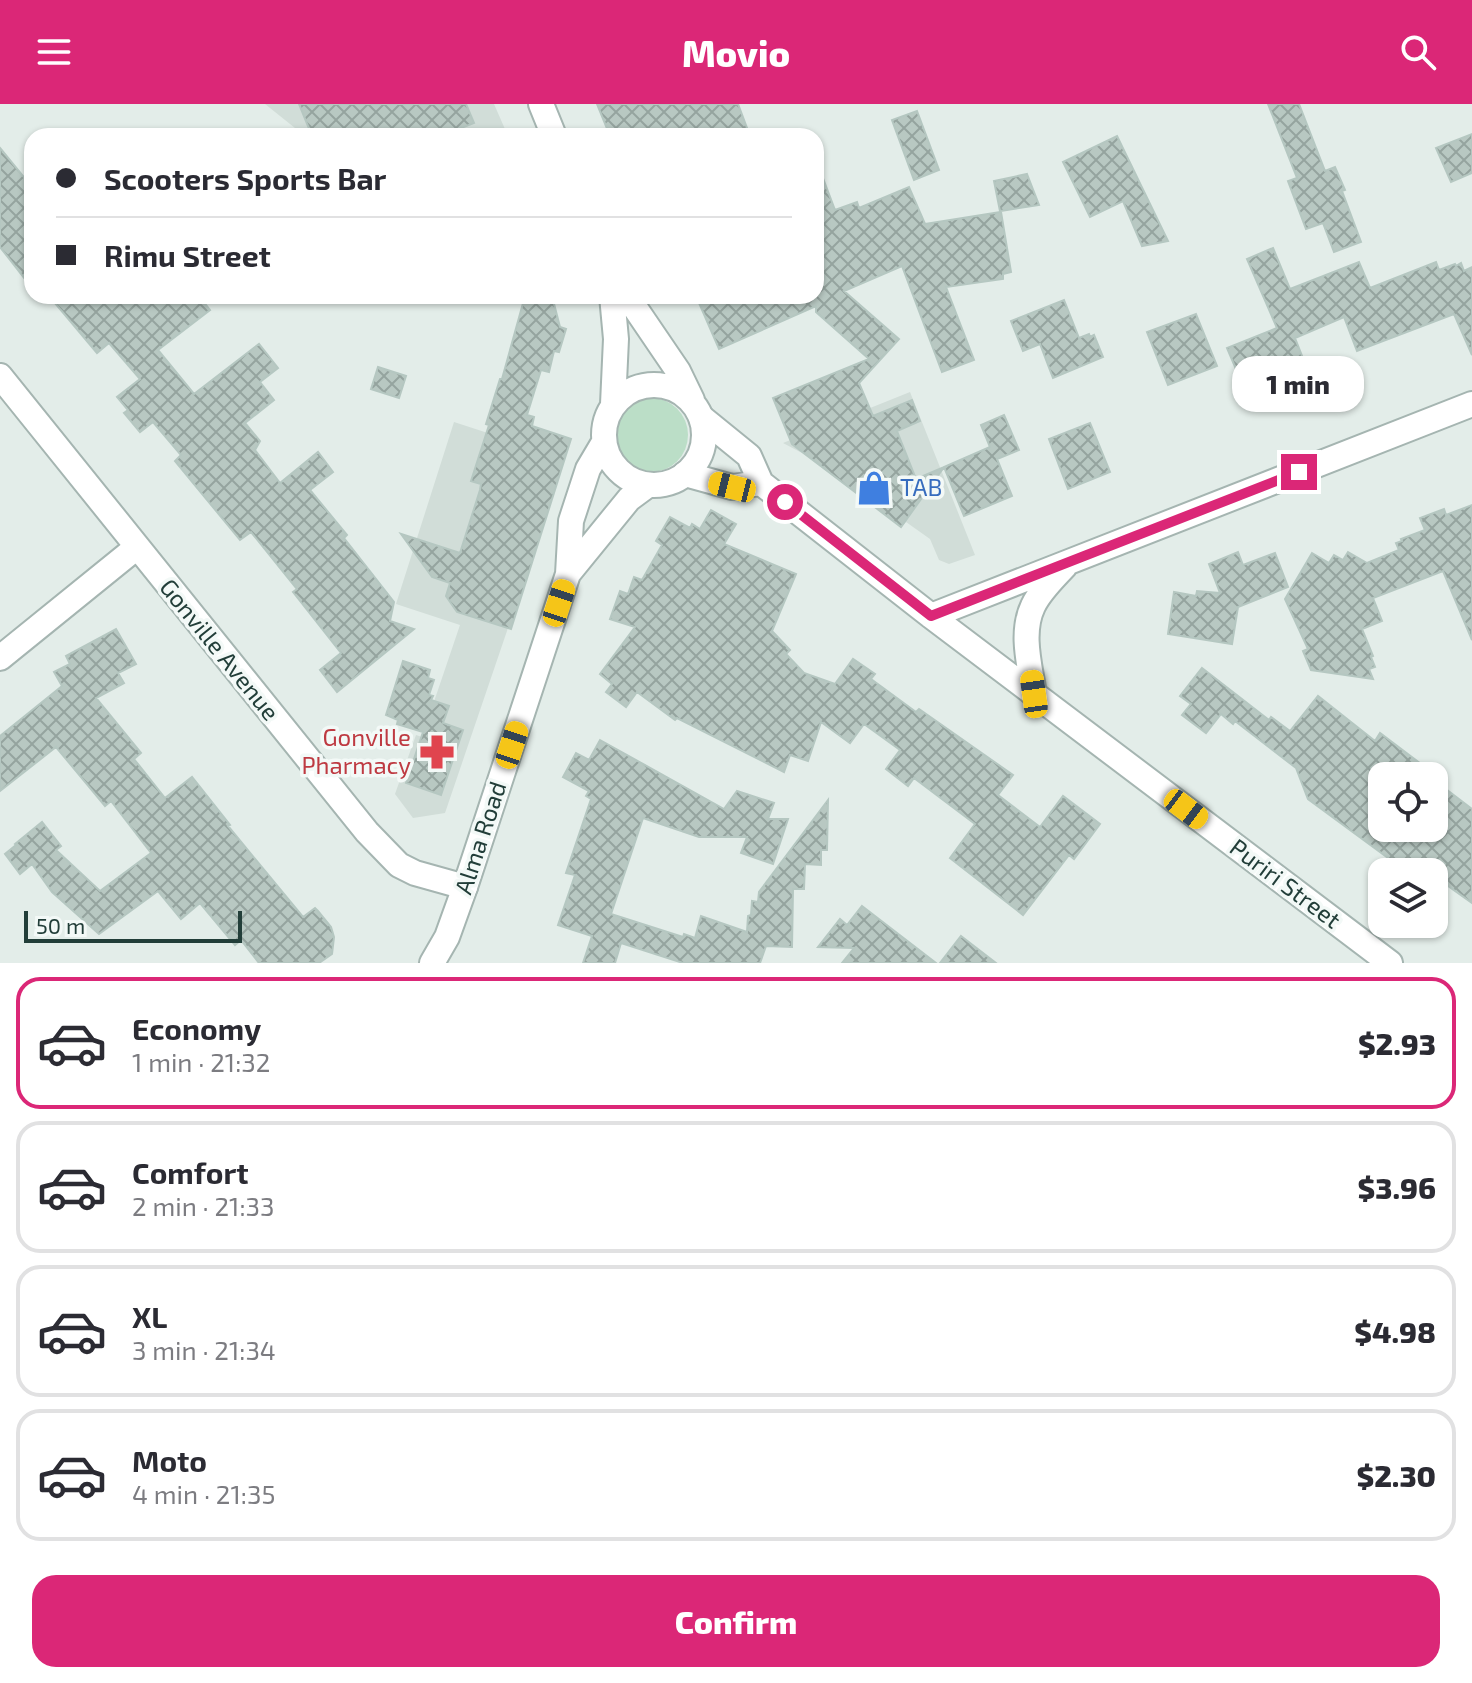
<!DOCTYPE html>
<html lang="en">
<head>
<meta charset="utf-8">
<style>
	body { margin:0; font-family:"Exo 2",sans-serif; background:#f7f7f7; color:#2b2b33; height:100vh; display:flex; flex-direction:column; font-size:30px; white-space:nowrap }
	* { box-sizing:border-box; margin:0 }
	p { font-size:26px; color:#7c7c81 }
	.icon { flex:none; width:44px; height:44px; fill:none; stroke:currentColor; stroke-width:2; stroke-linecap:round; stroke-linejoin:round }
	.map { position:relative; height:859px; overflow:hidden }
	.sheet { display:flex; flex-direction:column; background:#fff; flex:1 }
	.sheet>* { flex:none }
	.banner { position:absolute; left:24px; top:24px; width:800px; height:176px; border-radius:24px; box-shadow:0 2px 6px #0004; display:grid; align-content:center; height:176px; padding:0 32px; background:#fff }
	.tools { position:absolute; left:1368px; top:658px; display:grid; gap:16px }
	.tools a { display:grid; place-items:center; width:80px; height:80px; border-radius:16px; background:#fff; box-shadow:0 2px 6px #0004; font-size:40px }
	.scale { position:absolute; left:24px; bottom:20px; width:218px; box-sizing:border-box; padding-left:8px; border:4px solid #223e39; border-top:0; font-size:22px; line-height:28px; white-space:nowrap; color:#223e39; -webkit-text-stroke:6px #f3f9f7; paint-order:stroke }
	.end { position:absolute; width:36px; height:36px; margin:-18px; border:10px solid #db2777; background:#fff; box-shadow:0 0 0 4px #fff }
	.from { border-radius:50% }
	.bubble { position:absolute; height:56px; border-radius:24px; background:#fff; box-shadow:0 2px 6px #0004; font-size:26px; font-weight:800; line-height:56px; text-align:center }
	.car { position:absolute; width:24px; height:48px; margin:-24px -12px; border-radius:10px; box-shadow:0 0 6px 2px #0007; background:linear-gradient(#f5c518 24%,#345 0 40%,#f5c518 0 76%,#345 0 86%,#f5c518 0) }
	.banner b { display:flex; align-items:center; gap:28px; height:76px; font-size:30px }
	.banner b+b { border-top:2px solid #e1e1e2 }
	.banner i { width:20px; height:20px; background:#2b2b33 }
	ul { padding:14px 0 0; list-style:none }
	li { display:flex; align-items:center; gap:24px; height:132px; margin:0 16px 12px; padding:0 16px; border:4px solid #e1e1e2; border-radius:24px }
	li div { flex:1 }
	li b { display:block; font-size:30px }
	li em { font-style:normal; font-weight:800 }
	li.selected { border-color:#db2777 }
	li>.icon { width:72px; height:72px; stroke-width:1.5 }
	.action { display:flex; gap:16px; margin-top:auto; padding:16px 32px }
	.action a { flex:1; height:92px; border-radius:24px; background:#db2777; color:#fff; font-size:32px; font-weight:800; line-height:92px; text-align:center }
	header { display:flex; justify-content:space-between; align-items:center; height:104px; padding:0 32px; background:#db2777; color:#fff; font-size:36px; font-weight:800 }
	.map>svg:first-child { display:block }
	.built { fill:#d1ddd8 }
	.grass { fill:#bbdec7 }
	.building { fill:url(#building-cross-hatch); stroke:#b5c7c1; stroke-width:2 }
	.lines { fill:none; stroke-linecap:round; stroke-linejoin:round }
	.minor-casing { stroke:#a5b5b1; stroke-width:28 }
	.tertiary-casing { stroke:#a5b5b1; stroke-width:28 }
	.minor { stroke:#fff; stroke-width:24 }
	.tertiary { stroke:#fff; stroke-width:24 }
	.route { stroke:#db2777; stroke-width:10 }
	.labels { text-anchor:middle; stroke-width:7; stroke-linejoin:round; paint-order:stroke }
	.shop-label { font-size:24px; fill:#366cbe; stroke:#f3f9f7; text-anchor:start }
	.street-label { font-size:24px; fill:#223e39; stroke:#f3f9f7 }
	.health-label { font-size:24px; fill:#be3a42; stroke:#f3f9f7; text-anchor:end }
</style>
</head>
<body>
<header><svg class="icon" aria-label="menu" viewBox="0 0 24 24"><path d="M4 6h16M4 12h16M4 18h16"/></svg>Movio<svg class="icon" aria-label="search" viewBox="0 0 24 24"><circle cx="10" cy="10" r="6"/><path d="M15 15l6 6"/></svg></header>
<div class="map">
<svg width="1472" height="859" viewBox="0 0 1472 859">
	<defs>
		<pattern id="building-cross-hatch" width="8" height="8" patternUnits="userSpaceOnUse" patternTransform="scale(2)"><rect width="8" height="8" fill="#b8c8c2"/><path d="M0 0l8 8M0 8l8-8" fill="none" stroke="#95a49f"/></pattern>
	</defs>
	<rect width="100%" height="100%" fill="#e3ede9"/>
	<path class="built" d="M265,0h229l14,32h-221l8,-8z
		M910,288l65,163 -26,9 -10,-4 -9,-21 -24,-17 -5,5 -99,-74 -19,-10z
		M454,318l110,36 -53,171 -3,-1 -63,185 -32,5 -18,-24 21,-59 6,2 38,-112 -64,-21z"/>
	<path class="grass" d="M614 331a37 37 0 1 1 74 0a37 37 0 1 1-74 0Z"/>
	<path class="building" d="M299,0h167l8,19 -33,13h-129z
		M597,0h141l12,32h-140z
		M1268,0h31l26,67 10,-4 10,23 -3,1 19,51 -27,10 -11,-29 -17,6 -18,-48 9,-3z
		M917,7l22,59 -25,10 -22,-60z
		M1472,30v39l-21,9 -15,-34z
		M1117,32l51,105 -26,5 -19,-45 -33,16 -27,-55z
		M0,44l32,39v101l-32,-41z
		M816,61h2l17,45 22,-8 2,6 50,-21 16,37 76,-12 10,60 -8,2v5l-57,8 28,73 -32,12 -40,-106 -58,25 55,48 -40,44 14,33 39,-16 8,21 -23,10 19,48 28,-12 -43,60 -109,-83 -19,-46 96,-39 -53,-47v-6l-97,43 -23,-53h120z
		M1027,70l12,31 -39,6 -6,-30z
		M1273,144l17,41 69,-27 11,26 66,-26 3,8 16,-6 1,2 5,-3 3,8 8,-4v88l-18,-41 -97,37 -13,-34 -49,21 11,28 -4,1 3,7 -25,10 -3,-7 -21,9 -7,-17 -11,5 -11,-26 50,-20 -30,-69z
		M49,192h150l11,14 -52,40 36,44 65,-50 19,24 -18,14 14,18 -29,23 15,18 -5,9 25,33 38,-31 15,20 -23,18 37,45 -3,3 50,64 -4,19 24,8 -77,63 -17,-22 21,-17 -48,-61 4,-3 -46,-57 -11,8 -65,-79 6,-6 -28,-33 -13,10 -16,-19 4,-3 -11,-13 23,-18 -31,-36 -12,10z
		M525,192h27l8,31 6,2 -7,23 -5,-1 -5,21 -8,-2 -14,45 7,2 -2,9 39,13 -60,190 -54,-17 -11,-16 4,-13 -18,-6 -31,-43 59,19 20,-63 1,-6 -10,-3 18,-56 -3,-1 14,-45h2z
		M1064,196l15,38 10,-4 1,3 4,-2 9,22 -50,21 -13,-34 -17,7 -12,-30z
		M1196,210l21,52 -49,19 -21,-53z
		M378,263l28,9 -7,22 -28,-9z
		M1004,311l15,35 -22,9 15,37 -48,20 -20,-49 46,-20 -9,-22z
		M1090,319l20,49 -42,17 -19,-50z
		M1472,401v135l-29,-69 -70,27 9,23 -20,8 11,27 -2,1 4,10 -6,2 4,10 -62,-9 -8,-19 5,-2 -23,-50 27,-46 17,10 5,-8 9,5 5,-8 19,11 32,-13 -3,-7 6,-2 -1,-2 24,-9 -5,-12 24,-9 2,6z
		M711,406l25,14 -12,20 72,30 -24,57 18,19 -4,4 18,19 31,11 18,-25 22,15 -4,5 45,33 3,-3 94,66 -15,20 42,32 23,-31 37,28 -26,35 -5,-4 -46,60 -73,-57 25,-34 -61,-46 -6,8 -22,-17 14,-19 -36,-26 -14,19 -29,-21 -13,39 -18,-6 -6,17 -107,-54 -2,2 -38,-28 -11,15 -20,-15 6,-8 -12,-10 35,-47 -25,-8 10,-28 8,3 6,-17 8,3 20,-35 -6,-4 14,-24 20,11 2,-4 8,5z
		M1238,448l5,13 32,-12 13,34 -50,20 -6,37 -64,-10 6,-42 22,4 1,-5 23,2 -11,-29z
		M116,525l20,35 -18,9 6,10 -28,15 45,55 -7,6 31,39 27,-21 38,48 -2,1 75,91 12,-9 3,3 13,16 3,10 -2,17 -13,9h-60l-18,-23 -6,5 -35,-42 -19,16 -23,-28 -59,43 -47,-42 -20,-28 -12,10 -15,-20 11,-9 -1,-1 27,-22 19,24 -5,4 44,41 51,-38 -40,-52 -6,5 -49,-59 -56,44v-55l62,-50 -8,-14 16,-8 -4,-8z
		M403,557l27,9 -2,8 6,2 -5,15 4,1 -2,4 18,6 -6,17 20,7 -22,65 -35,-12 17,-51 -26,-8 1,-4 -12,-5z
		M1202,564l67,52 2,-3 19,14 28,-35 57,45 5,-8 57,43h-55v52h52v-48l38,29v94l-38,-27v-4h-37l-12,-9 3,-5 -80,-59 -12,-31 -61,-47 -2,3 -12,-10 -15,19 -24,-18 9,-11 -11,-8z
		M600,636l124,69 13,-18 37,12 -6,16h20l-15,45 -32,-11 6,-16h-48l-56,-19 -32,96 72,23 1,-3 11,4 6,-22 46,16 1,-16 3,-1 1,-14 6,1 1,-10 69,-92 -1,50h-6v15l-16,-1 -1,25h-11l-1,58 -26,-1 -6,17h-77l-62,-20 -6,20h-32l9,-27 -34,-11 17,-50 -9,-2 25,-74 -5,-3 3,-5 -26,-14 13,-24 13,7z
		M862,802l74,57h-94l12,-15 -36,-1 22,-28 7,6z
		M961,832l35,27h-56z"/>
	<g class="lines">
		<g class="minor-casing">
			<path id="minor" d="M0,272l367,456 32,33 16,8 50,14
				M701,313l48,39 12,27 170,133 459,347
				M685,370l47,13 29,-4
				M931,512l541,-212
				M0,554l137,-111
				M1034,590c-4,-28 -14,-61 -1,-88 7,-15 21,-28 32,-40"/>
		</g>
		<g class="tertiary-casing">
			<path id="tertiary" d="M541,0l13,32
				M612,192l4,43 -3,65
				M627,192l51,75 14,29
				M604 331a50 50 0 1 1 100 0a50 50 0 1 1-100 0Z
				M568,470l61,-75 19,-14
				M432,859l15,-26 18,-50 103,-313 3,-53 17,-52 16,-27"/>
		</g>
		<use href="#minor" class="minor"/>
		<use href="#tertiary" class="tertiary"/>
	</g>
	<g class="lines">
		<path class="route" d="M785,398l146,114 368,-144"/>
	</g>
	<defs>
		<g id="shop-bare" transform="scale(2.76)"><path d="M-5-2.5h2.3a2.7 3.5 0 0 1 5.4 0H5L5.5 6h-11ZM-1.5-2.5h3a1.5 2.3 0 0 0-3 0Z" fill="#3f7fe0" stroke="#f3f9f7" stroke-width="2.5" paint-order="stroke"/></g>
		<g id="pharmacy-bare" transform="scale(2.76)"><path d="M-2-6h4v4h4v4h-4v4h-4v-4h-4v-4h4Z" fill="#e0444e" stroke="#f3f9f7" stroke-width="2.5" paint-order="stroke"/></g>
	</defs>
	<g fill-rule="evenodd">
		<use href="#shop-bare" x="874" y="384"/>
		<use href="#pharmacy-bare" x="437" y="648"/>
	</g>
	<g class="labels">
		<g class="shop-label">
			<text x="900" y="392">TAB</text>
		</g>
		<g class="street-label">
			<text transform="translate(219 546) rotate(51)" y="8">Gonville Avenue</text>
			<text transform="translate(481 734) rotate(-72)" y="8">Alma Road</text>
			<text transform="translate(1285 780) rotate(37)" y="8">Puriri Street</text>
		</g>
		<g class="health-label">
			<text x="411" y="642">Gonville<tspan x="411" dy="28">Pharmacy</tspan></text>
		</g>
	</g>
</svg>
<div class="tools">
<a><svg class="icon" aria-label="locate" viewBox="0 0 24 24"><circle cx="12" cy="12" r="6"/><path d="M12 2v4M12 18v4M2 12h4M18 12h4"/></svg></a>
<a><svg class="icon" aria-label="layers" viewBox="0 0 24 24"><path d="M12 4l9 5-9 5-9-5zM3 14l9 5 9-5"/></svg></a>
</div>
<div class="scale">50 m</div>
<i class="end from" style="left:785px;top:398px"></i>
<i class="end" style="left:1299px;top:368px"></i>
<div class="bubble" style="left:1232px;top:252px;width:132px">1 min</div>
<i class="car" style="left:732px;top:383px;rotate:284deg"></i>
<i class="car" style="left:559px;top:499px;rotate:18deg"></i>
<i class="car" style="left:1034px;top:590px;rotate:352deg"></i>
<i class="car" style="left:512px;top:641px;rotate:18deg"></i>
<i class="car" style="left:1186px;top:705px;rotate:127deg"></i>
<div class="banner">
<b><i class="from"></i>Scooters Sports Bar</b>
<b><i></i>Rimu Street</b>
</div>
</div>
<section class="sheet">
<ul>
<li class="selected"><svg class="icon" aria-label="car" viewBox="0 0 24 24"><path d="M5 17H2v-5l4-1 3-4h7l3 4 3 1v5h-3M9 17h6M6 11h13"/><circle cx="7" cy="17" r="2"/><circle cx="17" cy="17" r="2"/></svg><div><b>Economy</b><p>1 min · 21:32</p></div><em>$2.93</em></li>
<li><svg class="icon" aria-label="car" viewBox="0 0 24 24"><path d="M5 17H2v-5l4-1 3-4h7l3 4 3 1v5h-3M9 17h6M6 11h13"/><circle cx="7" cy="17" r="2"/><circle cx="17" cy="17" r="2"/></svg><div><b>Comfort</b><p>2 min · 21:33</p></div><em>$3.96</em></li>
<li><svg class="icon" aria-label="car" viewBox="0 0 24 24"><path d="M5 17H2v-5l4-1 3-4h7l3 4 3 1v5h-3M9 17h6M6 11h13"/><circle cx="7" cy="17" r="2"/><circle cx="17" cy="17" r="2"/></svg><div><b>XL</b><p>3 min · 21:34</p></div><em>$4.98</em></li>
<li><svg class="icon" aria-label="car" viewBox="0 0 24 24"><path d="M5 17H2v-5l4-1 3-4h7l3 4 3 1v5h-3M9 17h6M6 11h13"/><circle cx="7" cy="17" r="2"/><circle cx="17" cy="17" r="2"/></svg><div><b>Moto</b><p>4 min · 21:35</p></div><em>$2.30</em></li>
</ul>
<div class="action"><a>Confirm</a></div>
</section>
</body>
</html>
